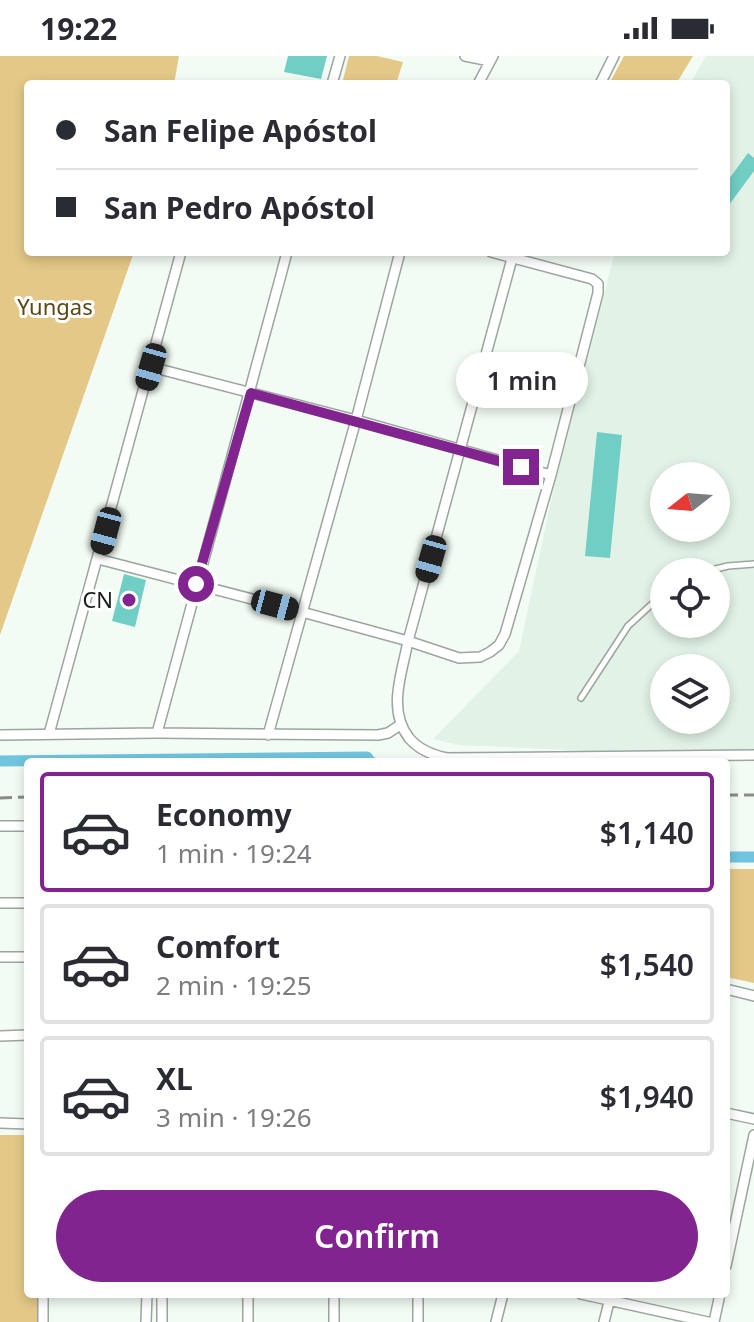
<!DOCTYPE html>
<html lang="en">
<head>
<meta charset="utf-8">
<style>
	body { margin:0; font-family:"Noto Sans",sans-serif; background:#f2f2f3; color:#2b2b33; height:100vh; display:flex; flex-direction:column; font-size:30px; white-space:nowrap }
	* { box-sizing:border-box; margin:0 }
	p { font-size:26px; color:#7c7c81 }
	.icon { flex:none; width:44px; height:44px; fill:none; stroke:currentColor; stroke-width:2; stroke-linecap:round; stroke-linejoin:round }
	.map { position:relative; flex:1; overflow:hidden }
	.details { position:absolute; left:24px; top:702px; width:706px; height:540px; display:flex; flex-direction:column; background:#fff; border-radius:8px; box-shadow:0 4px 12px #0003 }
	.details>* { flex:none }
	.hud { position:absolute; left:24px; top:24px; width:706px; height:176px; border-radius:8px; box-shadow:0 4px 12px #0003; display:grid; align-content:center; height:176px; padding:0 32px; background:#fff }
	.needle { width:52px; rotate:253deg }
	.controls { position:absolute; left:650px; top:406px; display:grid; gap:16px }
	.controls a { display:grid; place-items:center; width:80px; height:80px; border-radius:50%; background:#fff; box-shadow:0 4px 12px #0003; font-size:40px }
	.end { position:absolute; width:36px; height:36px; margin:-18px; border:10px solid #812490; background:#fff; box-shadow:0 0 0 4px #fff }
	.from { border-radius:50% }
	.bubble { position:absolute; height:56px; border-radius:28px; background:#fff; box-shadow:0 4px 12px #0003; font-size:26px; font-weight:600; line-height:56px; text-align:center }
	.car { position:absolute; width:24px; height:48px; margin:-24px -12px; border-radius:10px; box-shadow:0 0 6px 2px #0007; background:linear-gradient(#222 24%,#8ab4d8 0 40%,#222 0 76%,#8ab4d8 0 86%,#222 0) }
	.hud b { display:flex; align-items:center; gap:28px; height:76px; font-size:30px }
	.hud b+b { border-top:2px solid #e1e1e2 }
	.hud i { width:20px; height:20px; background:#2b2b33 }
	ul { padding:14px 0 0; list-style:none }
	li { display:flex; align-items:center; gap:24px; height:120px; margin:0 16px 12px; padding:0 16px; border:4px solid #e1e1e2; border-radius:8px }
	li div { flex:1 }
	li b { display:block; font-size:30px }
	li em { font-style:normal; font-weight:600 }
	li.current { border-color:#812490 }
	li>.icon { width:72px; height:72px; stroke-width:1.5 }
	.cta { display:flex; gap:16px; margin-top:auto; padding:16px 32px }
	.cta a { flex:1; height:92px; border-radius:48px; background:#812490; color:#fff; font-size:32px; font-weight:600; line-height:92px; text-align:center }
	.status { display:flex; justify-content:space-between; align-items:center; height:56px; padding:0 40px; background:#fff; direction:ltr }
	.status svg { height:22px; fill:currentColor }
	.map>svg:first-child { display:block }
	.built { fill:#e2f2e6; fill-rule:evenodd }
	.green { fill:#e4c888 }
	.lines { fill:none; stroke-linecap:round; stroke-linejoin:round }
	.canal { stroke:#70c4df; stroke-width:11 }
	.building { fill:#70cec5 }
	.service-casing { stroke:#9ca59e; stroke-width:8 }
	.minor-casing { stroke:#9ca59e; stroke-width:12 }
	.service { stroke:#fff; stroke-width:5 }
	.minor { stroke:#fff; stroke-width:9 }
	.rail { stroke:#878d88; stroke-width:3; stroke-dasharray:12 6; stroke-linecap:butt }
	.route { stroke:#812490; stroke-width:10 }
	.poi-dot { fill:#812490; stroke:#fff; stroke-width:3 }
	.labels { text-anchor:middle; stroke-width:6; stroke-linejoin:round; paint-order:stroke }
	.park-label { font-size:22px; fill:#5a4713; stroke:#fff }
	.poi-label { font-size:22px; fill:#1c1f1d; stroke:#fff; text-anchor:end }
</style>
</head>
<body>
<div class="status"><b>19:22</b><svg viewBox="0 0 49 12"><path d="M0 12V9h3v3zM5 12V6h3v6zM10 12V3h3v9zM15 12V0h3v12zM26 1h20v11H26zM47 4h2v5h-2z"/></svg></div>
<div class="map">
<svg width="754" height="1266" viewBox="0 0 754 1266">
	<rect width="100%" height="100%" fill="#f2fcf4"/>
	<path class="built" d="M706,0h48v702l-296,-13 -25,-6 86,-88 33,-155 63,-244h111v-168h-36zM664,420h52v52h-52zM664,516h52v52h-52zM664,612h52v52h-52z"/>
	<path class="green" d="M0,0h179l-5,28h-146v168h106l-134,383z
		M349,0h28l26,6 -7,22h-54z
		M624,0h69l-17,28h-67z
		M726,813h28v114l-28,-6z
		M0,1079h28v159h9v28h-37z"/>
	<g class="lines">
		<path class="canal" d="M0,705l367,-4 4,5
			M726,801h28"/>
	</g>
	<path class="building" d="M288,0h39l-6,23 -37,-7z
		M748,97l6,5v13l-28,38v-26z
		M597,376l25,3 -12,123 -25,-2z
		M124,518l22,6 -11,47 -23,-6z"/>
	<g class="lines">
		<g class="service-casing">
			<path id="service" d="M703,516l25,-6 26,-2
				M581,642l47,-72 36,-33"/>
		</g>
		<g class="minor-casing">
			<path id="minor" d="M465,0l25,5
				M332,28l8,-28
				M478,28l15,-28
				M600,28l14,-28
				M513,199l-105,386c-6,33 -21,68 1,97 10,12 23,17 38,20l307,-3
				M151,311l205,53 195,55
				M98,503l204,53 106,29 51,17 21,-1 10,-5 9,-7 6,-11 46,-159 47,-182v-9l-6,-5 -101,-27
				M157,677c42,-160 88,-320 130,-481
				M49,678l132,-482
				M0,679l157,-2 221,2 10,-2 12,-8
				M268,679l88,-315 44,-168
				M0,770h28
				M0,847h28
				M0,901h28
				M726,933l28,7
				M0,980l28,-1
				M726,1057l28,6
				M0,1067l28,1
				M726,1210l28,-131
				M43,1238v28
				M162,1238v28
				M581,1238l127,28
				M146,1266l1,-28
				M248,1266v-28
				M334,1266v-28
				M418,1266v-28
				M496,1266l7,-28
				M604,1266l7,-28
				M714,1266l6,-28"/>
		</g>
		<use href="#service" class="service"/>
		<use href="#minor" class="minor"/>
		<path class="rail" d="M726,739h28
			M0,742l28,-1"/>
	</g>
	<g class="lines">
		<path class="route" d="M196,528l55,-191 270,74"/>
	</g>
	<circle class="poi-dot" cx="129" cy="544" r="8"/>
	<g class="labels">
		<g class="park-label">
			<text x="55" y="259">Yungas</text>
		</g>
		<g class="poi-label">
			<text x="113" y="552">CN</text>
		</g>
	</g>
</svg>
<div class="controls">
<a><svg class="needle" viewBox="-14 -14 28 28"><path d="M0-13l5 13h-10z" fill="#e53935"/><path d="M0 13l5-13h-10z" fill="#7c7c81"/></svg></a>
<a><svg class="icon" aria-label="locate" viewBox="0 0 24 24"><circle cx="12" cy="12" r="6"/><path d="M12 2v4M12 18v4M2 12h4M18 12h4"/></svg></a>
<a><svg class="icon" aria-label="layers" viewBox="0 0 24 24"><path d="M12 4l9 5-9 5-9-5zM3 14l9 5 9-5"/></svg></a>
</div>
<i class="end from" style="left:196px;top:528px"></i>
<i class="end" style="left:521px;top:411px"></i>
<div class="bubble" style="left:456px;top:296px;width:132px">1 min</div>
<i class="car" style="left:151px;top:311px;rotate:196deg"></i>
<i class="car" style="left:106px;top:475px;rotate:195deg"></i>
<i class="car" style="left:431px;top:503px;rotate:196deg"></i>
<i class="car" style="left:275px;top:549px;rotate:105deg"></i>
<div class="hud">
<b><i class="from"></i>San Felipe Apóstol</b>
<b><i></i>San Pedro Apóstol</b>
</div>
<section class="details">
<ul>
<li class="current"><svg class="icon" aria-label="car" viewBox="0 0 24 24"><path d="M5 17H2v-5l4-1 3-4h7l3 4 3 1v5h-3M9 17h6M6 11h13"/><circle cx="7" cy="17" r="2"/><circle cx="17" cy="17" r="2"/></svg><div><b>Economy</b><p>1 min · 19:24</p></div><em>$1,140</em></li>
<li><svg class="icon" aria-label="car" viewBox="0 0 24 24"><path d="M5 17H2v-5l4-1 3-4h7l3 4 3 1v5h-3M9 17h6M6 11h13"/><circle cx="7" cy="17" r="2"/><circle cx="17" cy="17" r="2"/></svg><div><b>Comfort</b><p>2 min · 19:25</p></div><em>$1,540</em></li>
<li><svg class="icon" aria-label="car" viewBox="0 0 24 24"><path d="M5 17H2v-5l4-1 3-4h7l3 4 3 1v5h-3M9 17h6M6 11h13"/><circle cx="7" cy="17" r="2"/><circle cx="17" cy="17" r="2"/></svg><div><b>XL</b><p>3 min · 19:26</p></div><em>$1,940</em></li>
</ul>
<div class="cta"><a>Confirm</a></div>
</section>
</div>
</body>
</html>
